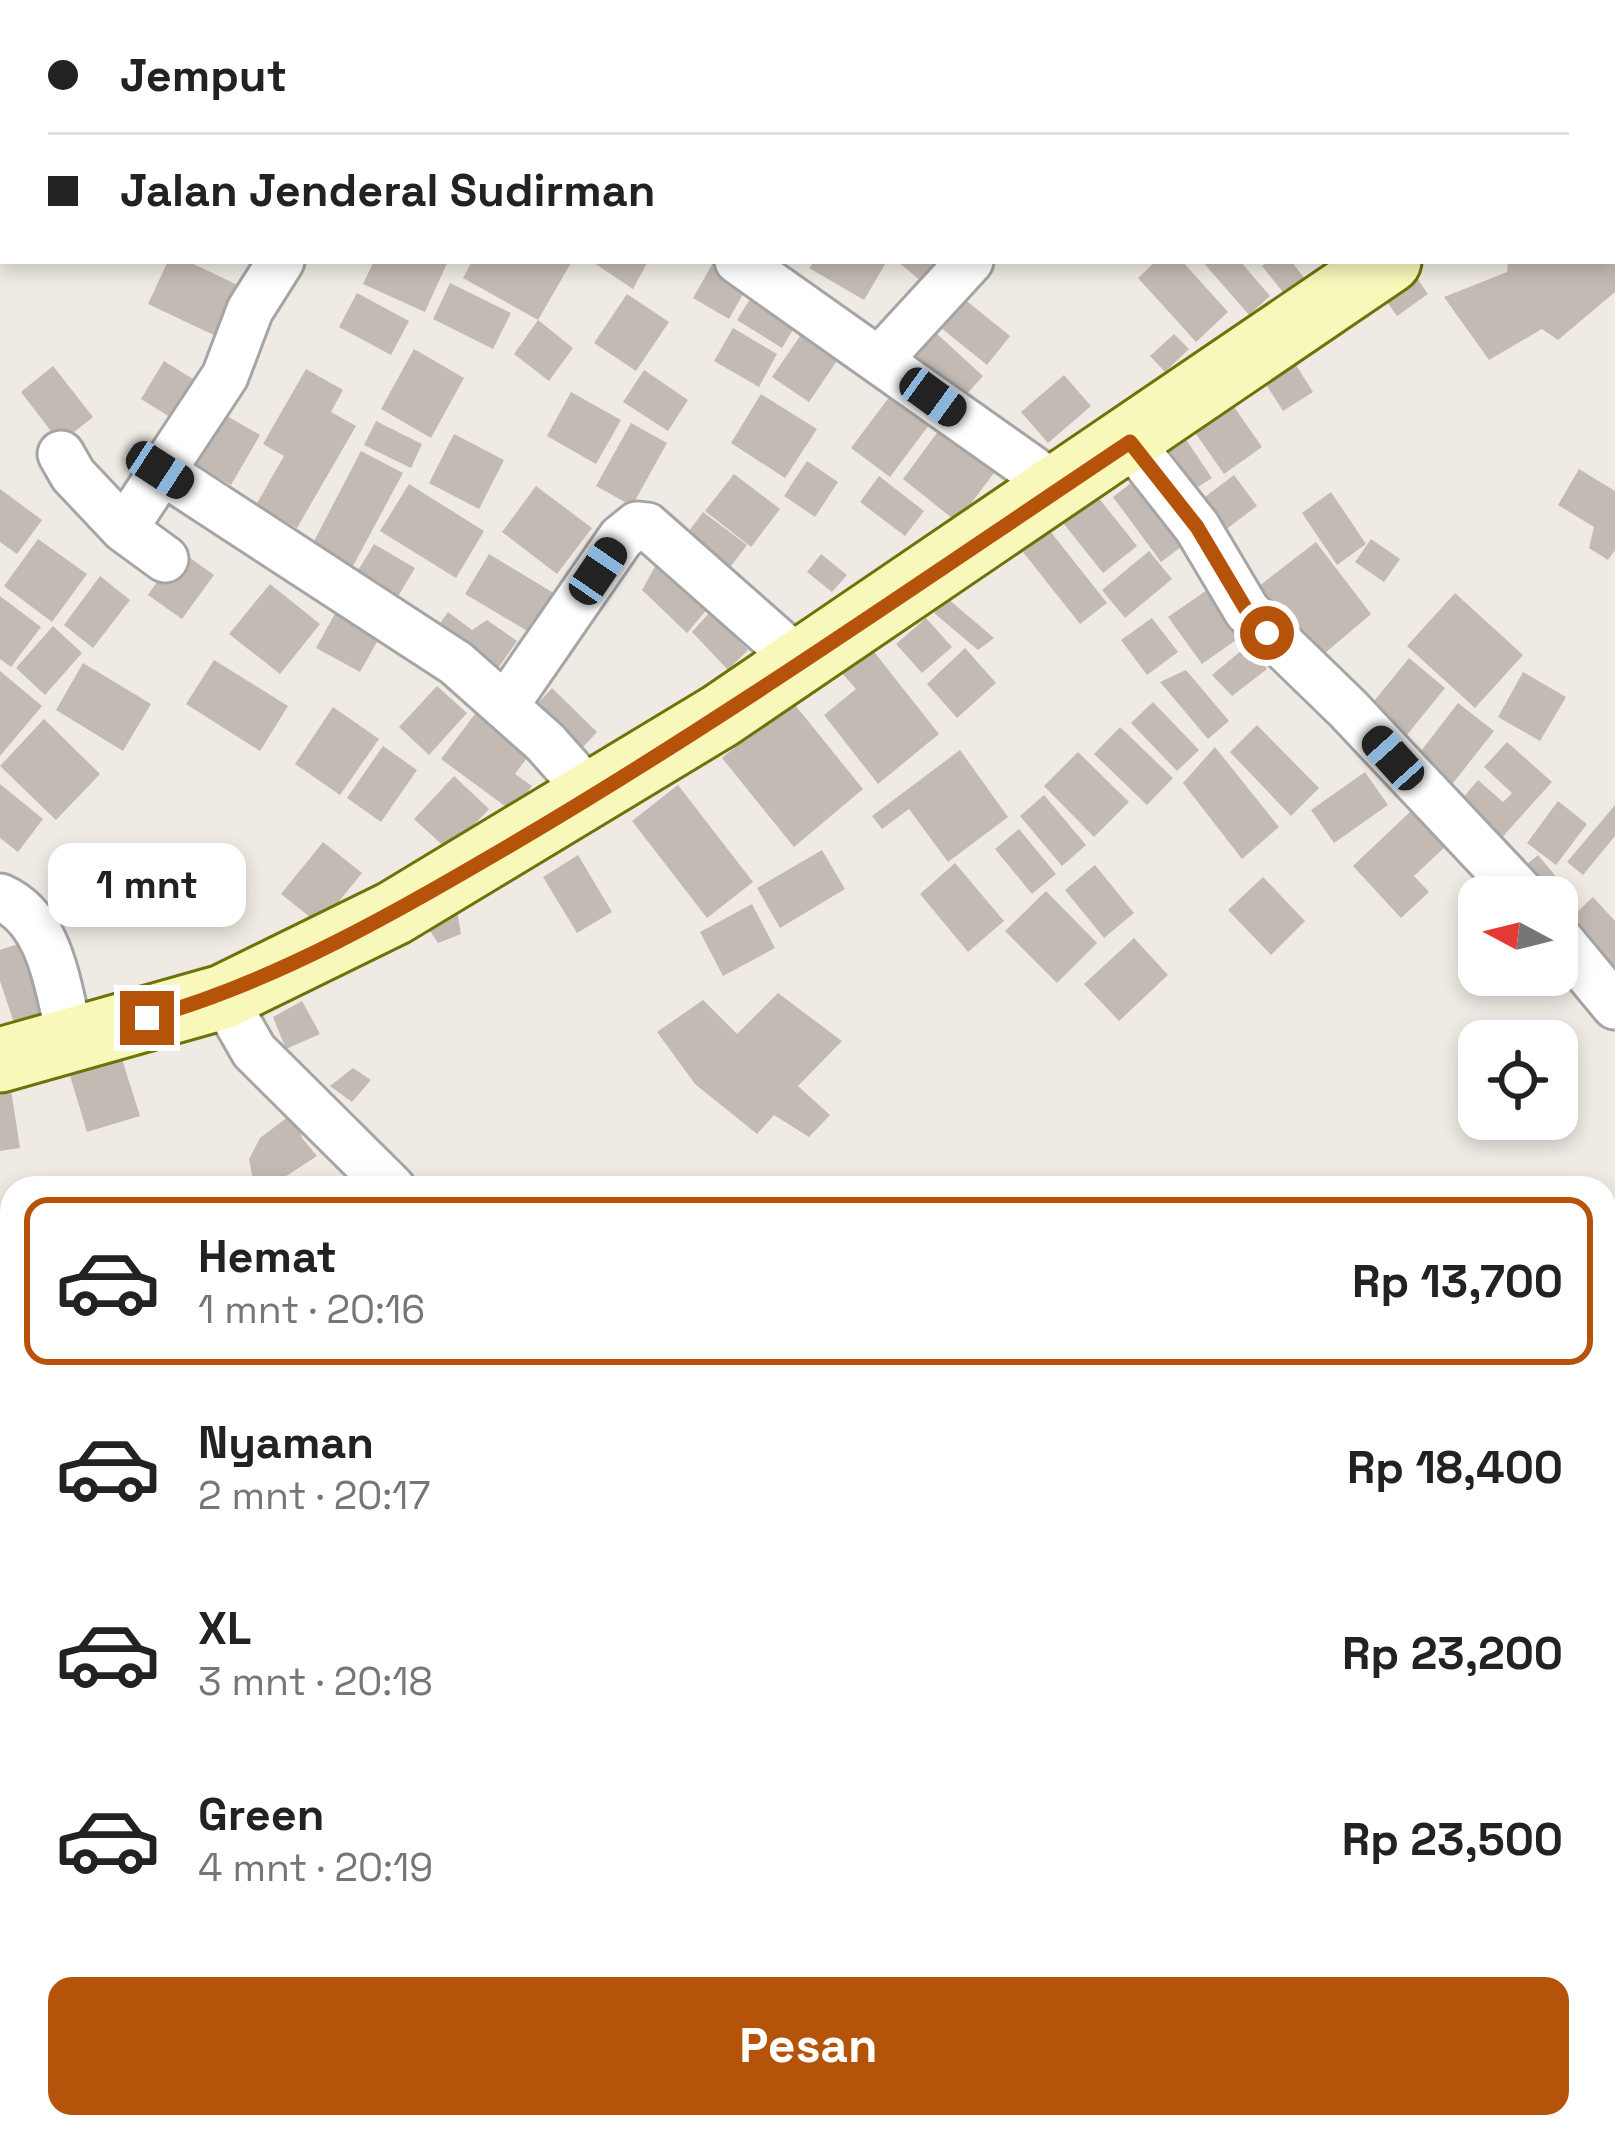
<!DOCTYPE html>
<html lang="id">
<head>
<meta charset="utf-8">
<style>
	body { margin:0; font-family:"Space Grotesk",sans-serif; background:#f2f2f2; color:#222; height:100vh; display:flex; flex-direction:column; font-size:45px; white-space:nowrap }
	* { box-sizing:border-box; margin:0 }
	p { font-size:39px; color:#767676 }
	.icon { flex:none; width:66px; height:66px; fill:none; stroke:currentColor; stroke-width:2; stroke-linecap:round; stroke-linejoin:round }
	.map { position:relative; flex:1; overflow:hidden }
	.sheet { position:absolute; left:0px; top:1176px; width:1617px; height:963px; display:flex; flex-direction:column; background:#fff; border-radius:36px 36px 0 0; box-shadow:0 6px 18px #0003 }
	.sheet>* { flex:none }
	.guide { position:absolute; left:0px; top:0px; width:1617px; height:264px; box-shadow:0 6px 18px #0003; display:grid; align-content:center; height:264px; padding:0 48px; background:#fff }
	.needle { width:78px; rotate:277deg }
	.controls { position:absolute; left:1458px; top:876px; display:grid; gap:24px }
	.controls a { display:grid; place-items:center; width:120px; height:120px; border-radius:24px; background:#fff; box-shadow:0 6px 18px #0003; font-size:60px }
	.end { position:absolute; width:54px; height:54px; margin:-27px; border:15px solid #b45309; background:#fff; box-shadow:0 0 0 6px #fff }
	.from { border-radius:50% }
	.bubble { position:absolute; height:84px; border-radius:24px; background:#fff; box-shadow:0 6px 18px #0003; font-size:39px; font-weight:600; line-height:84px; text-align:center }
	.car { position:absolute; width:36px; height:72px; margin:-36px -18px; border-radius:15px; box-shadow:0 0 9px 3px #0007; background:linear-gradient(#222 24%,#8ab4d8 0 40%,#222 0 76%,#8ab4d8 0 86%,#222 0) }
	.guide b { display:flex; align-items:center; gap:42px; height:114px; font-size:45px }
	.guide b+b { border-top:3px solid #e0e0e0 }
	.guide i { width:30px; height:30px; background:#222 }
	ul { padding:21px 0 0; list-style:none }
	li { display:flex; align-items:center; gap:36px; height:168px; margin:0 24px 18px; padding:0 24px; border:6px solid transparent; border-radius:24px }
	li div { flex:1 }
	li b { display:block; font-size:45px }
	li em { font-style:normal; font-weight:600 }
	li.active { border-color:#b45309 }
	li>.icon { width:108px; height:108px; stroke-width:1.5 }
	.cta { display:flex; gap:24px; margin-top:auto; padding:24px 48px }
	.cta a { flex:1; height:138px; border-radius:24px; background:#b45309; color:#fff; font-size:48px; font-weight:600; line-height:138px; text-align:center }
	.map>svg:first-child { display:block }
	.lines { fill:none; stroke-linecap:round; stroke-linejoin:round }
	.river { stroke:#a6d2dc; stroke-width:69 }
	.building { fill:#c3bab4 }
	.minor-casing { stroke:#a5a5a5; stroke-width:51 }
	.secondary-casing { stroke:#6d7307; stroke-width:69 }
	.minor { stroke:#fff; stroke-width:45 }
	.secondary { stroke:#f8f8ba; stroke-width:63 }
	.route { stroke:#b45309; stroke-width:15 }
</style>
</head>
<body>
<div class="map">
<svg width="1615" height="2137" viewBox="0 0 1615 2137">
	<rect width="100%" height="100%" fill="#efebe4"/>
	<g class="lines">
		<path class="river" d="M1605,1300l10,-2
			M722,2137l2,-10"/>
	</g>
	<path class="building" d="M168,261h19l55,26 -24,50 -70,-33z
		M374,261h74l-23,51 -62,-28z
		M472,261h100l-34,59 -75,-42z
		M591,261h57l-15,28z
		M714,261l37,19 -22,39 -36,-21z
		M815,261h72l-23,39 -55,-32z
		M897,261h58l-21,31z
		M1156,261h26l46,51 -32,30 -58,-64z
		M1202,261h38l30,35 -21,19z
		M1268,261h23l19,24 -20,16 -28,-35z
		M1508,261h107v31l-57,48 -16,-11 -53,31 -45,-63 63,-25z
		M1414,274l14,20 -31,22 -14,-20z
		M450,283l61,30 -18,36 -60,-30z
		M757,288l44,28 -19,32 -45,-28z
		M357,293l52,28 -18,34 -52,-28z
		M627,294l42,28 -33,49 -42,-28z
		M958,294l52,42 -23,29 -52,-42z
		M538,320l35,28 -24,33 -35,-27z
		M807,326l36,26 -34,50 -37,-25z
		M733,328l44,26 -18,33 -45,-26z
		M935,332l48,44 -27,30 -48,-43z
		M1174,334l15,15 -24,23 -15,-16z
		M414,349l50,29 -33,60 -50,-29z
		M164,361l37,23 -23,38 -37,-23z
		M1294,362l19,30 -30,19 -19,-30z
		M53,366l40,51 -33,26 -39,-51z
		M306,369l37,21 -12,22 25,14 -59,102 -41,-23 28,-49 -21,-12z
		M644,370l44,30 -20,31 -45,-29z
		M1064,375l27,31 -43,37 -27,-31z
		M896,388l39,29 -45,60 -39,-29z
		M571,392l50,28 -25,44 -49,-28z
		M761,394l56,35 -32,49 -54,-35z
		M1227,397l35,50 -38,27 -35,-50z
		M213,408l47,27 -29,50 -46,-26z
		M376,421l46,23 -11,24 -47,-23z
		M945,422l55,43 -43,57 -54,-43z
		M631,423l36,20 -35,63 -36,-20z
		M454,434l50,26 -25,49 -50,-26z
		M1185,438l27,40 -17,11 -26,-39z
		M361,451l42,22 -50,93 -40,-23z
		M807,461l31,21 -23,35 -31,-21z
		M1579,469l36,22v59l-7,10 -19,-12 5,-21 -36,-22z
		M734,474l46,35 -29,38 -46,-36z
		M1234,475l23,31 -41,31 -23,-31z
		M879,476l45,35 -19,25 -45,-34z
		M1140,476l49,65 -28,21 -48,-65z
		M409,484l75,47 -28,47 -76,-47z
		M536,486l56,42 -35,46 -55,-42z
		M0,489l42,31 -25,34 -17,-12z
		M1094,492l43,54 -34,27 -43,-54z
		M1331,492l35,52 -29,21 -35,-52z
		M703,512l44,33 -28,37 -43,-33z
		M1050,531l57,72 -27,21 -57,-72z
		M38,539l49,35 -35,48 -48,-36z
		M1371,539l29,20 -16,23 -29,-20z
		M1316,542l55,72 -53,45 -59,-73z
		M374,544l41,24 -27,45 -40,-26z
		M179,550l35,25 -32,44 -34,-24z
		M1149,551l23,28 -47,39 -23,-28z
		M489,554l68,41 -23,40 -69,-41z
		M662,554l53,46 -28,33 -45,-43z
		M821,554l26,21 -15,17 -25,-20z
		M100,576l30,24 -37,48 -29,-23z
		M270,584l50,40 -40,50 -51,-40z
		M1210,588l33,47 -41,29 -34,-47z
		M1455,593l68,62 -48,53 -68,-62z
		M0,596l41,31 -30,40 -11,-8z
		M947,598l47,40 -16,12 -44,-37z
		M343,599l44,25 -27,48 -44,-24z
		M448,612l24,18 15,-10 30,21 -25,36 -60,-42z
		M710,612l38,38 -20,20 -36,-38z
		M926,618l26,29 -30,26 -26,-29z
		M1152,618l26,34 -31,23 -26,-35z
		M53,626l29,27 -37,42 -29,-27z
		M1248,645l19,24 -35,27 -20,-21z
		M871,648l68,86 -61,50 -54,-69 32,-26 -15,-17z
		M965,648l31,35 -39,35 -30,-34z
		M1409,658l36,30 -43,53 -36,-30z
		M214,660l74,46 -28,45 -74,-47z
		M83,663l68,41 -28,47 -67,-41z
		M1186,670l43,51 -21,18 -48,-57z
		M0,671l42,35 -42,50z
		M1523,672l43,25 -26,44 -42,-24z
		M437,686l30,27 -38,42 -30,-28z
		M552,688l45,44 -27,29 -46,-43z
		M791,700l72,89 -69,58 -72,-89z
		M484,702l54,41 -23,31 17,12 -19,26 -72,-53z
		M1153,702l46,48 -22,21 -46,-48z
		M1458,703l36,28 -51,65 -35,-28z
		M333,707l46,32 -39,56 -45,-31z
		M44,719l56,55 -44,46 -56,-54z
		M1257,725l62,63 -28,28 -61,-64z
		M1120,727l53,51 -26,27 -53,-51z
		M1507,742l45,40 -55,61 -41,-37 22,-26 25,22 9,-9 -28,-26z
		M383,746l34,24 -36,52 -34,-24z
		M1215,747l64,80 -37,32 -59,-76z
		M960,750l48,67 -60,45 -39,-53 -27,20 -10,-13z
		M1078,752l51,50 -35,35 -50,-51z
		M1365,772l23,33 -54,38 -23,-33z
		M454,776l35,33 -40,42 -35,-32z
		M0,784l43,35 -25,33 -18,-14z
		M678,785l75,97 -46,36 -75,-97z
		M1044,795l42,50 -24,21 -42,-50z
		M1558,801l29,23 -31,41 -29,-22z
		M1615,805v31l-32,39 -16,-13z
		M1413,809l34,36 -33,31 15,16 -28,26 -48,-52z
		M1019,829l37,45 -24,20 -37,-45z
		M323,842l39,31 -42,52 -39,-31z
		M822,850l23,39 -65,39 -23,-40z
		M578,855l34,57 -35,21 -34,-56z
		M1538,855l30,36 -11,10 -28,-4 -17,-20z
		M955,863l49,58 -36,31 -48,-58z
		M1095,865l39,48 -30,25 -39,-48z
		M1263,877l42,44 -34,34 -43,-45z
		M1046,891l51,52 -40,40 -52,-52z
		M1593,897l22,24v70l-56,-62z
		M456,904l5,30 -23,9 -15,-23z
		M752,904l23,44 -52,28 -23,-44z
		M1134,938l34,37 -49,46 -35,-37z
		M33,939l25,76 -42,14 -16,-48v-31z
		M778,993l64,48 -44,45 32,29 -21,22 -35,-22 -17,19 -62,-50 -38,-52 46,-32 34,34z
		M302,1001l18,33 -34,15 -13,-32z
		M120,1053l20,63 -53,16 -19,-63z
		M353,1068l18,12 -19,22 -22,-16z
		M10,1083l10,65 -20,3v-66z
		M297,1110l5,28 15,18 -49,32 -16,-13 -3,-16 11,-21z
		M0,1216l12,7v64l-12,-7z
		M0,1517l12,13v19l-12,11z"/>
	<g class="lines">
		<g class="minor-casing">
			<path id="minor" d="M404,0l4,3
				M1204,0l4,3
				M440,3l2,-3
				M724,3l2,-3
				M1011,3l2,-3
				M738,261l321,227
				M879,360l91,-99
				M1130,442l67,85 50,84 101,98 177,188
				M61,454l12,21 51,54
				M160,470l296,193 89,79 48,54
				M165,559l-41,-30 101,-153 25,-66 31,-49
				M505,706l116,-168 16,-13 10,1 153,135
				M0,897c53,23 57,92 71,143
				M1557,936l58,70
				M223,997l31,54 138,137
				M0,1438l12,-16
				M1358,2127l16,10"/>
		</g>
		<g class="secondary-casing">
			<path id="secondary" d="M1614,117l1,-1
				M0,1060l223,-63 171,-84 326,-197 669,-455"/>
		</g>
		<use href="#minor" class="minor"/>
		<use href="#secondary" class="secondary"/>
	</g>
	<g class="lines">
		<path class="route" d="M147,1018c131,-37 249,-106 367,-175 211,-124 412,-265 616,-401l67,85 50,84 20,22"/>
	</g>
</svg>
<div class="controls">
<a><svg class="needle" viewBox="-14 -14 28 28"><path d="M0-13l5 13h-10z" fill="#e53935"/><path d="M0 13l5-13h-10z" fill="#767676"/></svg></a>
<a><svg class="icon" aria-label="locate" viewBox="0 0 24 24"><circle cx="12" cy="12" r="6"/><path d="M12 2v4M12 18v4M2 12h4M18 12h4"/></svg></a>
</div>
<i class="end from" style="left:1267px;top:633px"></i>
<i class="end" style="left:147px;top:1018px"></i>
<div class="bubble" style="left:48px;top:843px;width:198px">1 mnt</div>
<i class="car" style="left:933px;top:397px;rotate:126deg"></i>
<i class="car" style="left:160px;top:470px;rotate:123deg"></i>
<i class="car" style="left:598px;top:571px;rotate:34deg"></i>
<i class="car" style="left:1393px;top:758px;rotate:318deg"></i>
<div class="guide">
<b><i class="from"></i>Jemput</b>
<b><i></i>Jalan Jenderal Sudirman</b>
</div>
<section class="sheet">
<ul>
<li class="active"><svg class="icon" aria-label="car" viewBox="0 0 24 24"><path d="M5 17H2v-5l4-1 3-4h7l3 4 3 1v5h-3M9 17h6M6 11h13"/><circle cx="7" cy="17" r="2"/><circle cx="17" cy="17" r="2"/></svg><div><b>Hemat</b><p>1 mnt · 20:16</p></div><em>Rp 13,700</em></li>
<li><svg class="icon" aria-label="car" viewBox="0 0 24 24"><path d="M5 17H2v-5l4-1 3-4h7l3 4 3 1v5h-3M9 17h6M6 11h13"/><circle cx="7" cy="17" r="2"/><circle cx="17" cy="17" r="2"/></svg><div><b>Nyaman</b><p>2 mnt · 20:17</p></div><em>Rp 18,400</em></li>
<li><svg class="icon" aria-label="car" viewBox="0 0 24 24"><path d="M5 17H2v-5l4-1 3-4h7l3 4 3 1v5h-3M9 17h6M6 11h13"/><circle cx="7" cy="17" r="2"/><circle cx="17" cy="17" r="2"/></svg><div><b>XL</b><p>3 mnt · 20:18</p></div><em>Rp 23,200</em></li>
<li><svg class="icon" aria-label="car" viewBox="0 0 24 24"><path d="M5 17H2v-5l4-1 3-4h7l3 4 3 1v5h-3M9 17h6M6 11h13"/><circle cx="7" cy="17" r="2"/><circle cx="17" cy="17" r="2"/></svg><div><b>Green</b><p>4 mnt · 20:19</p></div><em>Rp 23,500</em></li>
</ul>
<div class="cta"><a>Pesan</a></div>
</section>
</div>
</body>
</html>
